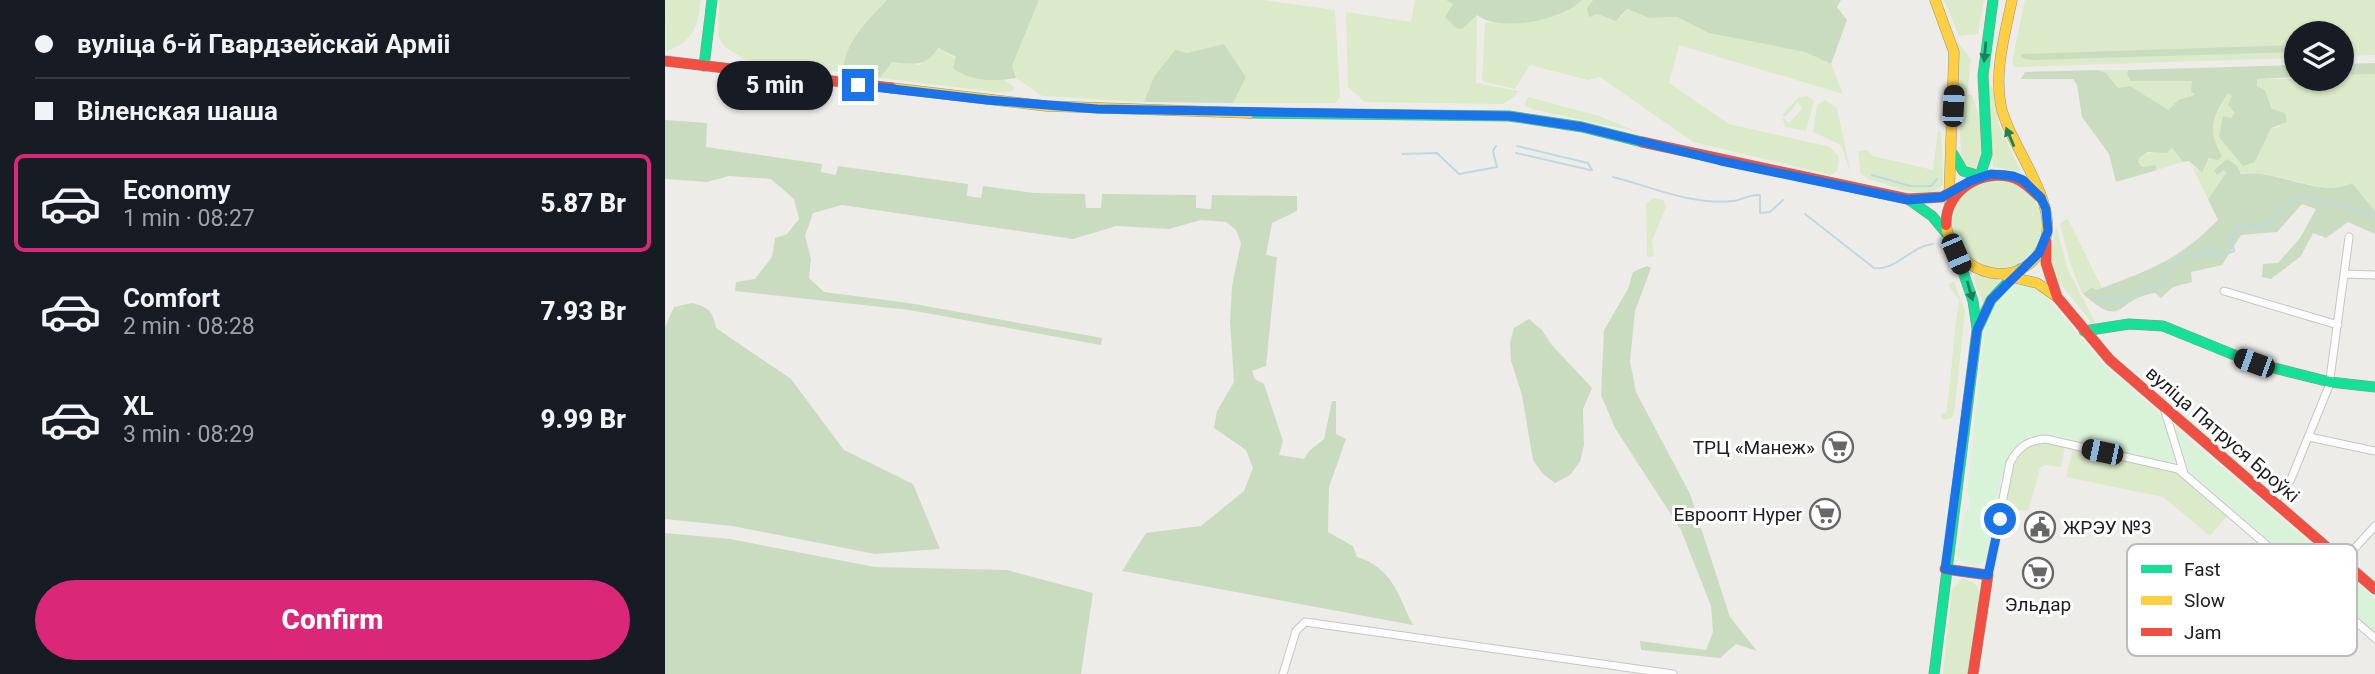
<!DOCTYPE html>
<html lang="en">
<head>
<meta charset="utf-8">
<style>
	body { margin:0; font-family:Roboto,sans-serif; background:#20242c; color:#f1f3f6; height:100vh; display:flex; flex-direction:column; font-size:26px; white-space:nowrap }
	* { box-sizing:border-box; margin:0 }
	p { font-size:23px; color:#9ea1a6 }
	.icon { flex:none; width:38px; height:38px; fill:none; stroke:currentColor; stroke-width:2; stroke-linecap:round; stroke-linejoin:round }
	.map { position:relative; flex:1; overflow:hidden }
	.panel { display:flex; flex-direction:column; background:#171b24; width:665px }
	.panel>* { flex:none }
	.banner { display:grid; align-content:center; height:154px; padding:0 35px; background:#171b24 }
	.tools { position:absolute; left:1619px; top:21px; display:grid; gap:14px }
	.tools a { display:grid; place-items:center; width:70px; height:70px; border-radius:50%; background:#171b24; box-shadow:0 2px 5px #0004; font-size:35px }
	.end { position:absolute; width:32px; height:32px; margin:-16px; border:9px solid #1a73e8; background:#fff; box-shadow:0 0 0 4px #fff }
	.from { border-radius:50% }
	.bubble { position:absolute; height:49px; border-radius:24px; background:#171b24; box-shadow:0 2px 5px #0004; font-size:23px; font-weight:800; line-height:49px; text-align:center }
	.car { position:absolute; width:21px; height:42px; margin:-21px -10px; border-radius:9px; box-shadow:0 0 5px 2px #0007; background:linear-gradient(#222 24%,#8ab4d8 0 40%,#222 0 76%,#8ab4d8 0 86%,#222 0) }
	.banner b { display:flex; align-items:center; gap:24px; height:66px; font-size:26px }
	.banner b+b { border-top:2px solid #363941 }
	.banner i { width:18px; height:18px; background:#f1f3f6 }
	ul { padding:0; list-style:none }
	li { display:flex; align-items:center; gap:21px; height:98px; margin:0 14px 10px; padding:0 21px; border:4px solid transparent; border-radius:10px }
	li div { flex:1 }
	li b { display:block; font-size:26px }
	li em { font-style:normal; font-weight:800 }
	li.selected { border-color:#db2777 }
	li>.icon { width:63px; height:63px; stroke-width:1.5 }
	.action { display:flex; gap:14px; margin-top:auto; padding:14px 35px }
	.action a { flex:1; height:80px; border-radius:42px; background:#db2777; color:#fff; font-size:28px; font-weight:800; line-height:80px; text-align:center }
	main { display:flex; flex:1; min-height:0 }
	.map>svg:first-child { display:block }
	.grass { fill:#dbeac9 }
	.forest { fill:#cadcbf }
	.park { fill:#d8f3d8 }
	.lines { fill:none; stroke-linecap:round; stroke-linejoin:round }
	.stream { stroke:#bed9e0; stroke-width:2 }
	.street-casing { stroke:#c7c6c5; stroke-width:9 }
	.fast-casing { stroke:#969781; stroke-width:11 }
	.slow-casing { stroke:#969781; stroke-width:11 }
	.jam-casing { stroke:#969781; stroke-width:11 }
	.street { stroke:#fcfcfc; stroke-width:7 }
	.fast { stroke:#16e098; stroke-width:10 }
	.slow { stroke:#ffcf43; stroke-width:10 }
	.jam { stroke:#f24e42; stroke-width:10 }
	.oneway { fill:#1b805c }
	.route { stroke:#1a73e8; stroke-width:9 }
	.labels { text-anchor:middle; stroke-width:6; stroke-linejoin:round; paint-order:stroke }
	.street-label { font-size:19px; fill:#202020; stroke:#fff }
	.poi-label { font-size:19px; fill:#202020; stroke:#fff; text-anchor:end }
	.key { fill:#fff; stroke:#bcbcbc; stroke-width:2 }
	.key-label { font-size:19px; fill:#202020 }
</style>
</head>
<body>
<main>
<section class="panel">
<div class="banner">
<b><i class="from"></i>вуліца 6-й Гвардзейскай Арміі</b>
<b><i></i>Віленская шаша</b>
</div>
<ul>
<li class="selected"><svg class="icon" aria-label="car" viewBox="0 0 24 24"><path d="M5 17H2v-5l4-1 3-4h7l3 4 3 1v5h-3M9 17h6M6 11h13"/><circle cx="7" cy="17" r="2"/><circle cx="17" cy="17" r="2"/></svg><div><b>Economy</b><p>1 min · 08:27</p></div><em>5.87 Br</em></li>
<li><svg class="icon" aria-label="car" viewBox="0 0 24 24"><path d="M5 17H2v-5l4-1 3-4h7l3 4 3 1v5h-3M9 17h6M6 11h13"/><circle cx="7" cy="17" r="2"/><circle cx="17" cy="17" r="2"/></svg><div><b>Comfort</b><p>2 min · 08:28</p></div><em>7.93 Br</em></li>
<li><svg class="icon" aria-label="car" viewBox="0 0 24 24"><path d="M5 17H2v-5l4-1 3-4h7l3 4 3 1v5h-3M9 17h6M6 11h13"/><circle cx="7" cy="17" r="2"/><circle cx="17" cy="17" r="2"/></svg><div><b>XL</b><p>3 min · 08:29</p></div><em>9.99 Br</em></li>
</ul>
<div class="action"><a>Confirm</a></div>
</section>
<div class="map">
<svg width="1710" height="674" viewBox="0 0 1710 674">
	<rect width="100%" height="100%" fill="#eeece9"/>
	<path class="grass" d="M0,0h36c-3,25 -8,43 -35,51z
		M54,0h168c-21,21 -43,42 -44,72l-97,-12 -21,-13 -7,-11z
		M374,0h224l72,10 5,86 -4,7h-103l13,-26 -22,-33c-42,10 -63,16 -80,58l-102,-6 -26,-18 -4,-12z
		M750,0h31l31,15 -1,68 42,8 -3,5 -12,8 -138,-2 -17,-15 -2,-75 65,10z
		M917,0h11l-6,8 6,9 4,-3 25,3 5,-8 22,9 28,-1 32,16 96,19 26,12 12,30 -164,-49 -10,38 60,41 101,23 9,10 -2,14 -5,4 -139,-33 -93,-65 -12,3 -58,-15 -15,24 -33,-8 3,-59c28,2 77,1 97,-22z
		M1279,0h40l-6,34 -19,2z
		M1360,0h350v55l-33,1 -1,-23h-45v25l-281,9 -3,-5z
		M1292,41l14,18 -4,36h5c8,21 19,59 0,76l-11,-10z
		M272,48l57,32h10l10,7 -1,4 -8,2 -125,-15 12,-17 28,4z
		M1432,70h31l-1,5 4,6h61l4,14 -28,15 -50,-22 -12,-15z
		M1710,74v137l-23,-28c-24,11 -54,-3 -78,-7 -16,-4 -33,-2 -50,-6l2,3 -18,26 -16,-33 10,7 8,-15 12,-1c-16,-28 -9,-38 6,-64l4,3 4,17 -5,5 24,44 16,-34 9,-1 -15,-37 -8,-4v-7h84l1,-4z
		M1321,81l8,8 5,36 22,47 -28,-5z
		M1143,96l6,5 -8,30 -21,-4 -3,-11 7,7 13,-14 -4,-7 -13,15 -3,-2 17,-18z
		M863,97l71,19 39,16 -106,-23 -8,-4z
		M1160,100l12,8 14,66 -10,-29 -28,-13 4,-27z
		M1273,130l3,2 2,52c-16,20 -54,0 -75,-5l-7,-5 -3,-23 9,-1 6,6 60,14z
		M1507,147l11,15 -26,8 -2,-5 -13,2 -4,-5 2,-6z
		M1287 224a45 45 0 1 1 90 0a45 45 0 1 1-90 0Z
		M988,198l10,2 3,7 -14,34 2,15 -4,1 -3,-1 -1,-52z
		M1403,219l34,69 -7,2 -3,-3 -9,7c-12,-23 -17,-46 -23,-71z
		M1391,226l12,44 28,54 -5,-2 -36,-45 -4,-26z
		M1310,274l25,7 -17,22 -10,-25z
		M1289,281l11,30 -11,103 -3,4 -8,2 -3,-6 6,-1c6,-38 7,-76 13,-113l-11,-15z
		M1380,442l20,5 -4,20 -16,-2 -5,3 -12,43 -23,-3c5,-32 2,-59 40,-66z
		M1408,448l100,23 12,6 42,39 -17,20 -47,-39 -97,-20z
		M1297,579c12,1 17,7 18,18l-11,77h-26l9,-85z"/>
	<path class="forest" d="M222,0h152l-27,66 4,12c-21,4 -47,3 -63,-10l3,-11 -18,-9c-12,20 -25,16 -46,14l-12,16 -37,-6c1,-30 24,-51 44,-72z
		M781,0h136c-17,20 -84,33 -105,15l-15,14 -6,-1 -11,-11 8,-13z
		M928,0h248l-4,7 10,13 -16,44 -26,-12 -96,-19 -32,-16 -28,1 -22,-9 -11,12 -18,-7 -9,3 -2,-9z
		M559,44l22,33 -13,26 -89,-1 10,-25 21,-27 12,3z
		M1631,45v7l-265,8 -9,-2 -1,-4z
		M1710,63v11l-33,1v-11z
		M1631,65v12l-39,2v7l8,4 7,19 13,4 2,9 -16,6 -16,34 -12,4 -24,-29 4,-21 8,2 4,-5 -7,-8 4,-9 -4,-3c-16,25 -21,37 -6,63l-4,4 -9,-2 -7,15 -13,-12 -6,1 -11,-14 -5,5 -19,-1 -8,5 -2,5 4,5 13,-2 2,5 -41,12 -7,-28 -27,-37 -5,-32 -4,-6h-52l4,-7 72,-2 9,3 12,15 12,-2 38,24 10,-10 17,-5 -4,-4 1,-10h-61l-4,-6 1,-5z
		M0,120l42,3 -1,24 116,17 -1,8 15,3 2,-9 130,18 -1,12 14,2 2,-12 51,7 51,1 1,14h15l1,-14 94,1v13l15,1 1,-14 85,1v15l-25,12 -6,32 11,2 -11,109 -14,5 3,8 9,5 19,57 -4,14 25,4 5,-8 15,-12 8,-38h4v33l10,5 -17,48 -1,45 25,14 4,11c35,10 41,38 56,68l-291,-54 24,-38 55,-7 43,-35 9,-23 -7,-18 -32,-22 3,-17 17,-29 -4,-61 2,-35 9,-43 -5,-13 -10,-8 -25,-2 -32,9 -53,-3 -43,13 -231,-34 -29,8 -8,23 6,23 -2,19 15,14 85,11 193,35 -1,7 -192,-35 -174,-19 1,-9 19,-3 17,-22 3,-19 12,-4 12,-15 -5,-20 -23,-20 -42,-3 -22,6 -42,-3z
		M1562,159l10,7 4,8c34,-6 79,25 111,9l23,28v23l-27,-12 -22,16 -13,-5 -12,23 -30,23 -9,-2 1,-13 15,-1 22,-25 16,-29 -14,-5 -25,28 -36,3 -19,30 -31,7 1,10 -19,5 -12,11 -6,-5c-41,6 -30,38 -72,1l9,-7 3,3 7,-2c52,-20 76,-28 116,-68l-10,-21 18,-26 -2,-3 -7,5 -3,-5z
		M982,266l4,2 -16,43 -5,50 6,31 54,102 40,123 27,34 -21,-7 -16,14 -79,-8 -1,-9 66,9 7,-18 -2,-26 -30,-76 -66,-102 -14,-33 3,-65 24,-41 5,-17z
		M27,303c16,4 21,8 24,25l75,51 53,71 69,34 27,65 -65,5 -143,-28 -67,-7v-192l9,-20z
		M864,319l13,11 9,14 41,44 -9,21 1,36 -4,17 -10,13 -15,8 -13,-10 -9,-13 -11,-65 -11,-34 -1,-18 4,-15z
		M0,533l65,6 145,28 132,3 86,23 -12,81h-416z"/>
	<path class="park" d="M1363,285l15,8 60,71 62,55 11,39 -6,6 -112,-28c-10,-1 -19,-3 -28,1 -34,13 -35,84 -40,116 -9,16 -23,16 -34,2l9,-44h4l1,-15 -3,-4 19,-170c9,-19 17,-39 42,-37z
		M1510,428l200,171v36l-181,-158 -6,-8z"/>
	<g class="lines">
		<path class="stream" d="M852,146l71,17 4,7
			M851,153l74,17
			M737,154l35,-1 22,21 38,-7 -4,-16 3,-5
			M1207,175l38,11h21l6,-7
			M948,177c39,10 78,28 120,24 9,-1 17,-7 27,-6v18l10,-1 13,-12
			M1140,214l69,54c22,3 37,-22 59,-24
			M1431,298l21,3 36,-16 7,4 4,-5 -2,-10 22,-19 16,1 9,-9 9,10 16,-6 -3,-15 11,-12 6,4 4,-4 9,4 38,-32 76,18"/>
		<g class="street-casing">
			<path id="street" d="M1680,274l30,1
				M1559,291l114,34
				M1499,408l20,65
				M1644,437l66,14
				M1609,502l17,-23 38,-93 20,-149
				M1678,561l32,-35
				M1323,575l22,-112c8,-16 18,-23 36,-24l132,30 197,169
				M618,674l13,-43 9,-9 368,52"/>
		</g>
		<g class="fast-casing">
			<path id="fast" d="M39,66l8,-66
				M584,113l260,3 73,11 60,15
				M1288,154l10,17 17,5
				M1315,176l7,-22 -4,-79 10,-75
				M1243,199l24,17 15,18
				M1294,260l14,41 4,27
				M1419,331l45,-7 34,2 91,37 76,19 45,5
				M1269,674l43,-344 14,-30 29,-31"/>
		</g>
		<g class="slow-casing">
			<path id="slow" d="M1270,0l19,52 -5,148
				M227,88l154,18 203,7
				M1281,225c7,52 79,70 99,16 14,-40 -36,-96 -44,-135 -7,-35 4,-72 11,-106
				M1342,276l30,7 20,14"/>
		</g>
		<g class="jam-casing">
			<path id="jam" d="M0,61l227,27
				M977,142l266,57 34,-2 19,-10
				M1281,225c-1,-37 41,-60 73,-45 8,4 15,12 22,18
				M1381,241v22l11,34 53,63 265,229
				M1280,569l43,6 -15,99"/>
		</g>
		<use href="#street" class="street"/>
		<use href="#fast" class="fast"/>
		<use href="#slow" class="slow"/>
		<use href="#jam" class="jam"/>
	</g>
	<defs><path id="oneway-solid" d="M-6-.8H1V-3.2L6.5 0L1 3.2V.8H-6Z" transform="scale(1.75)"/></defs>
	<g class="oneway">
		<use href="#oneway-solid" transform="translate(1320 52) rotate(95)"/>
		<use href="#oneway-solid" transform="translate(1345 137) rotate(-113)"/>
		<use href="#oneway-solid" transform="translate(1305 291) rotate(74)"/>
	</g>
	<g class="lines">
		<path class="route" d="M193,85l129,15 110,9 412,7 73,11 139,34 187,39 34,-3 28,-16 21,-7 22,2 10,4 18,18 5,11 2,22 -9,22 -48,47 -14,30 -32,239 43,6 12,-56"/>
	</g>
	<defs>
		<g id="supermarket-ring" transform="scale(1.575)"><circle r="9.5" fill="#fff" stroke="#686766" stroke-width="1.5"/><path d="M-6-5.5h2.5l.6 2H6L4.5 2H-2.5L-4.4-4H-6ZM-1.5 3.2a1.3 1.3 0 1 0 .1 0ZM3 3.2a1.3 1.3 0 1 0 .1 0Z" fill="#686766"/></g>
		<g id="civic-ring" transform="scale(1.575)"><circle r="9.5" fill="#fff" stroke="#686766" stroke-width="1.5"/><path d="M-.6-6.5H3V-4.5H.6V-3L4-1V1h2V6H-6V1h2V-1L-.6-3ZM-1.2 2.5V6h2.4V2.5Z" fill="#686766"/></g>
	</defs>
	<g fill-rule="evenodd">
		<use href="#supermarket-ring" x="1173" y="447"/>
		<use href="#supermarket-ring" x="1160" y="514"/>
		<use href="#civic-ring" x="1375" y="527"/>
		<use href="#supermarket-ring" x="1373" y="573"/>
	</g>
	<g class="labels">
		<g class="street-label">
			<text transform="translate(1558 434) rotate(41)" y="7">вуліца Пятруся Броўкі</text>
		</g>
		<g class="poi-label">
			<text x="1150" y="454">ТРЦ «Манеж»</text>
			<text x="1137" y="521">Евроопт Hyper</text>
			<text x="1398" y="534" text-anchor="start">ЖРЭУ №3</text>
			<text x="1373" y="611" text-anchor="middle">Эльдар</text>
		</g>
	</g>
	<rect x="1462" y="544" width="230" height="112" rx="10" class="key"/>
	<rect x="1476" y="565" width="31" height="8" fill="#16e098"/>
	<rect x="1476" y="596" width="31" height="9" fill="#ffcf43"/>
	<rect x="1476" y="628" width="31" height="8" fill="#f24e42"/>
	<g class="key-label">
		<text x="1519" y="576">Fast</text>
		<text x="1519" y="607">Slow</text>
		<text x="1519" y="639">Jam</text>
	</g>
</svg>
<div class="tools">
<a><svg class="icon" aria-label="layers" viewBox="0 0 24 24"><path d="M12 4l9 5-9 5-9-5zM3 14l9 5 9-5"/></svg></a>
</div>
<i class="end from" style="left:1335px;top:519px"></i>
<i class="end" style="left:193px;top:85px"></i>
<div class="bubble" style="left:52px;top:61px;width:116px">5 min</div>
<i class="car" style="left:1288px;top:106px;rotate:3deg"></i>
<i class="car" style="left:1291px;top:254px;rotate:157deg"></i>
<i class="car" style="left:1589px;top:363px;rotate:290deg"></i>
<i class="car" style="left:1437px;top:452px;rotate:282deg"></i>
</div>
</main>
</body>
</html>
